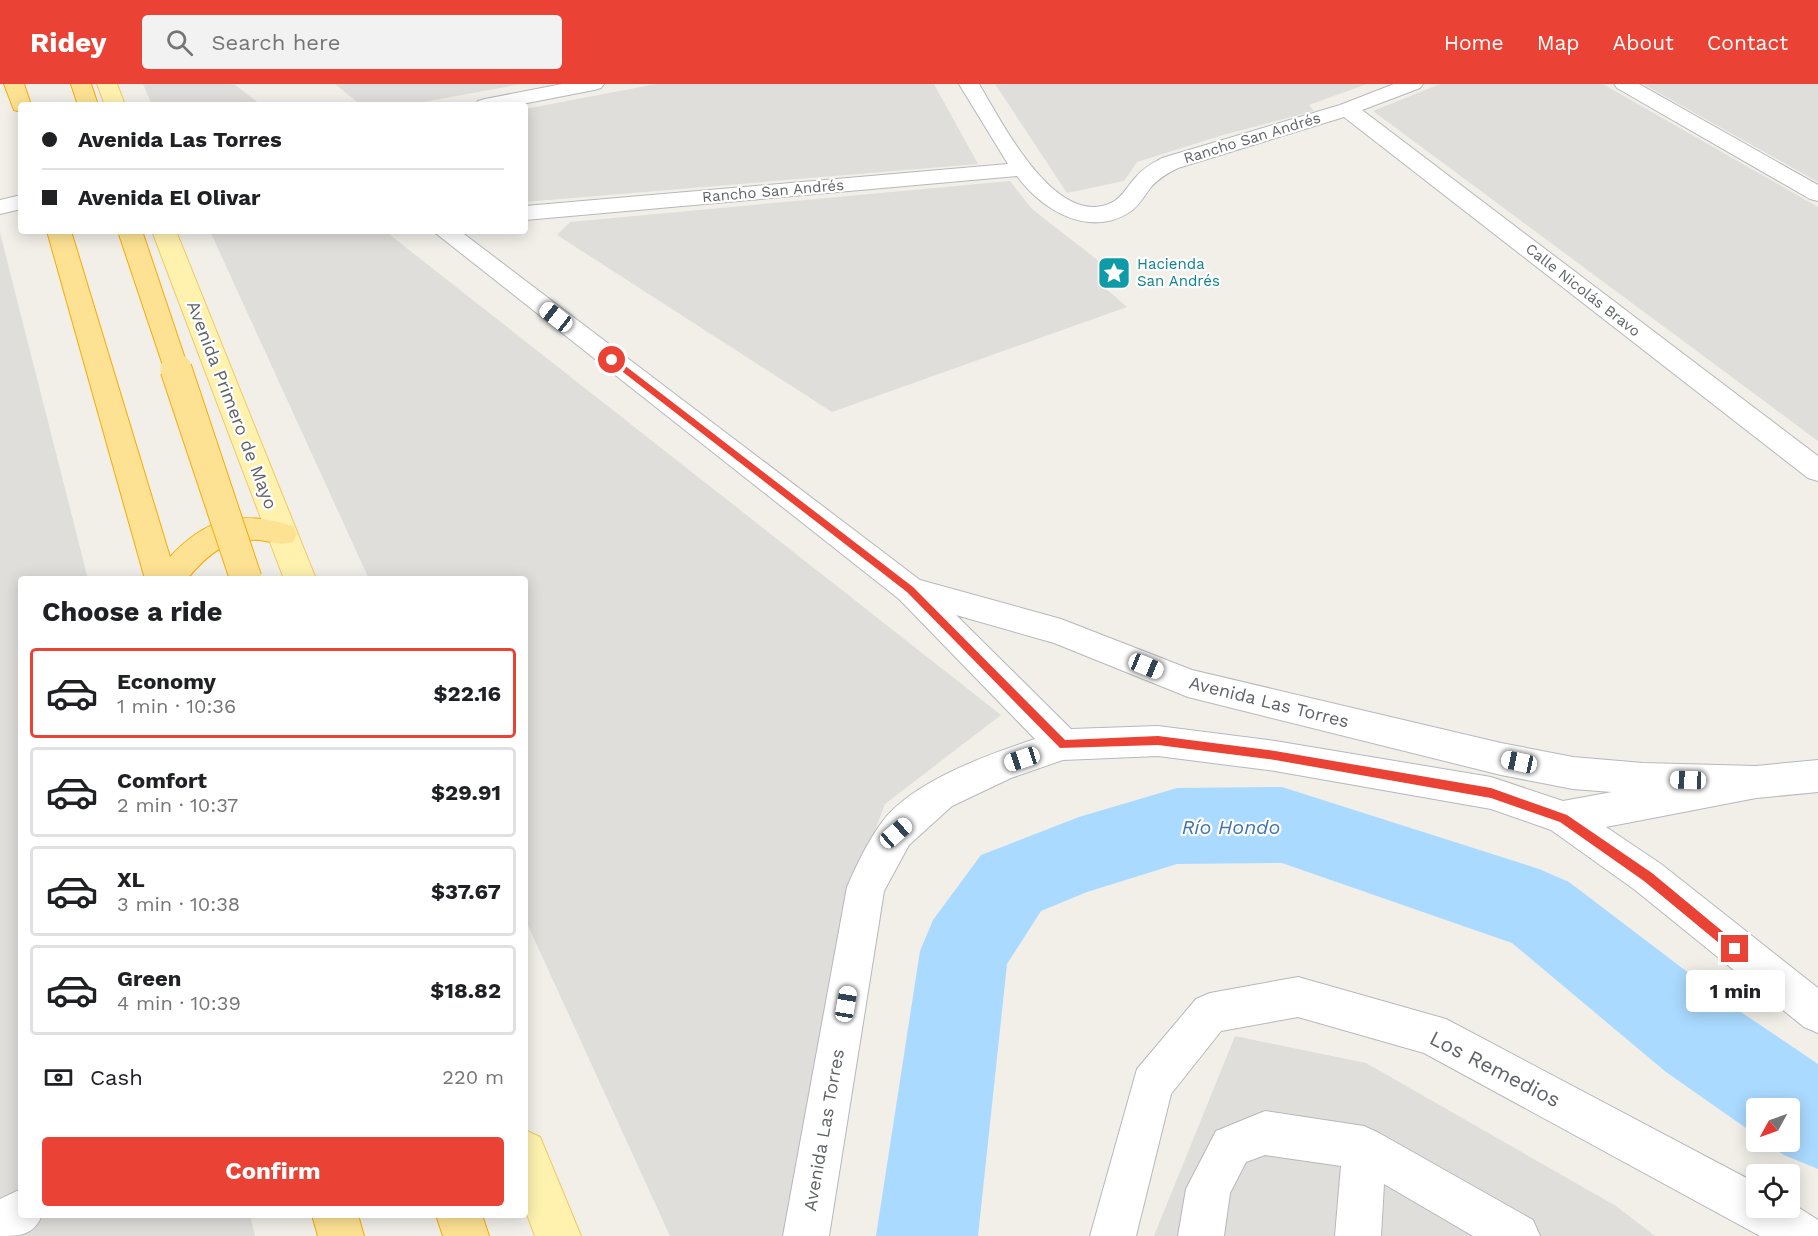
<!DOCTYPE html>
<html lang="en">
<head>
<meta charset="utf-8">
<style>
	body { margin:0; font-family:"Work Sans",sans-serif; background:#f2f2f2; color:#202124; height:100vh; display:flex; flex-direction:column; font-size:22px; white-space:nowrap }
	* { box-sizing:border-box; margin:0 }
	p { font-size:20px; color:#757577 }
	.icon { flex:none; width:33px; height:33px; fill:none; stroke:currentColor; stroke-width:2; stroke-linecap:round; stroke-linejoin:round }
	.map { position:relative; flex:1; overflow:hidden }
	.side { position:absolute; left:18px; top:492px; width:510px; height:642px; display:flex; flex-direction:column; background:#fff; border-radius:6px; box-shadow:0 3px 15px #0003 }
	.side>* { flex:none }
	.top-card { position:absolute; left:18px; top:18px; width:510px; height:132px; border-radius:6px; box-shadow:0 3px 15px #0003; display:grid; align-content:center; height:132px; padding:0 24px; background:#fff }
	.needle { width:39px; rotate:230deg }
	.controls { position:absolute; left:1746px; top:1014px; display:grid; gap:12px }
	.controls a { display:grid; place-items:center; width:54px; height:54px; border-radius:6px; background:#fff; box-shadow:0 3px 15px #0003; font-size:30px }
	.end { position:absolute; width:27px; height:27px; margin:-14px; border:8px solid #ea4335; background:#fff; box-shadow:0 0 0 3px #fff }
	.from { border-radius:50% }
	.bubble { position:absolute; height:42px; border-radius:6px; background:#fff; box-shadow:0 3px 15px #0003; font-size:20px; font-weight:700; line-height:42px; text-align:center }
	.car { position:absolute; width:18px; height:36px; margin:-18px -9px; border-radius:8px; box-shadow:0 0 4px 2px #0007; background:linear-gradient(#fff 24%,#345 0 40%,#fff 0 76%,#345 0 86%,#fff 0) }
	.top-card b { display:flex; align-items:center; gap:21px; height:57px; font-size:22px }
	.top-card b+b { border-top:2px solid #e0e0e0 }
	.top-card i { width:15px; height:15px; background:#202124 }
	ul { padding:0; list-style:none }
	li { display:flex; align-items:center; gap:18px; height:90px; margin:0 12px 9px; padding:0 12px; border:3px solid #e0e0e0; border-radius:6px }
	li div { flex:1 }
	li b { display:block; font-size:22px }
	li em { font-style:normal; font-weight:700 }
	li.on { border-color:#ea4335 }
	li>.icon { width:54px; height:54px; stroke-width:1.5 }
	h2 { padding:0 24px; font-size:27px; line-height:72px }
	.pay { display:flex; align-items:center; gap:15px; height:66px; padding:0 24px; font-size:22px }
	.pay p { margin-inline-start:auto }
	.action { display:flex; gap:12px; margin-top:auto; padding:12px 24px }
	.action a { flex:1; height:69px; border-radius:6px; background:#ea4335; color:#fff; font-size:24px; font-weight:700; line-height:69px; text-align:center }
	header { display:flex; align-items:center; gap:36px; box-sizing:border-box; height:84px; padding:0 30px; background:#ea4335; color:#fff }
	header strong { font-size:28px }
	nav { display:flex; gap:33px; margin-inline-start:auto; font-size:21px }
	.search { width:420px; height:54px; background:#f2f2f2; display:flex; align-items:center; gap:15px; box-sizing:border-box; padding:0 21px; border-radius:6px; color:#757577; font-size:22px }
	.map>svg:first-child { display:block }
	.industrial { fill:#e0deda }
	.lines { fill:none; stroke-linecap:round; stroke-linejoin:round }
	.river { fill:#aadaff; fill-rule:evenodd }
	.minor-casing { stroke:#b5b8bc; stroke-width:2 }
	.major-casing { stroke:#f2c960; stroke-width:2 }
	.highway-casing { stroke:#f9ab00; stroke-width:2 }
	.minor { fill:#fff; fill-rule:evenodd }
	.major { fill:#fff2af; fill-rule:evenodd }
	.highway { fill:#fde293; fill-rule:evenodd }
	.highway-bridge-far1-casing { stroke:#f9ab00; stroke-width:25; stroke-linecap:butt }
	.highway-bridge-casing { stroke:#f9ab00; stroke-width:33; stroke-linecap:butt }
	.highway-bridge-far1 { stroke:#fde293; stroke-width:23 }
	.highway-bridge { stroke:#fde293; stroke-width:31 }
	.route { fill:#ea4335 }
	.labels { text-anchor:middle; stroke-width:4.5; stroke-linejoin:round; paint-order:stroke }
	.far-street-label { font-size:15px; fill:#5f6368; stroke:#fff }
	.far-culture-label { font-size:15px; fill:#0d838f; stroke:#fff; text-anchor:start }
	.street-label { font-size:18px; fill:#5f6368; stroke:#fff }
	.water-label { font-size:20px; font-style:italic; fill:#4174aa; stroke:#fff }
	.near-street-label { font-size:21px; fill:#5f6368; stroke:#fff }
</style>
</head>
<body>
<header>
<strong>Ridey</strong>
<div class="search"><svg class="icon" aria-label="search" viewBox="0 0 24 24"><circle cx="10" cy="10" r="6"/><path d="M15 15l6 6"/></svg>Search here</div>
<nav><a>Home</a><a>Map</a><a>About</a><a>Contact</a></nav>
</header>
<div class="map">
<svg width="1818" height="1152" viewBox="0 0 1818 1152">
	<rect width="100%" height="100%" fill="#f1efe8"/>
	<path class="industrial" d="M143,0h91l27,21h-109z
		M335,0h187l-115,21h-46z
		M656,0h278l44,80 -453,38v-93z
		M995,0h372l-58,21 5,6 -91,24 -86,27 -13,19 -57,12z
		M1440,0h163l215,123v234l-445,-330z
		M1643,0h175v98z
		M1010,97l22,28 82,64 -9,15 22,19 -295,105 -275,-177 13,-13z
		M210,147h175l616,484 -116,89 -40,106 -58,326h-117l-145,-317v-340h-156z
		M0,149l88,346h-67v636h229l5,21h-255z
		M1235,952l131,27 250,143 39,30h-501z"/>
	<g class="lines">
		<path class="river" d="M1282,703l257,82 30,13 163,124 86,58v105l-34,-14 -19,-13h25v-34h-34v27l-90,-63 -154,-129 -230,-80 -105,1 -90,28 -46,19 -34,53 -29,272h-102l44,-285 13,-31 48,-65 98,-38 98,-29z"/>
		<g class="minor-casing">
			<path id="minor" d="M562,0h42l-3,4 -7,2 -77,15h-42l3,-4 7,-2z
				M959,0h20c23,38 76,145 132,119 11,-5 17,-18 25,-26 7,-9 17,-14 26,-19l178,-53 54,-21h29l-3,4 -58,22 456,346v25l-10,-3 -464,-361 -166,51c-10,5 -19,10 -27,19 -6,8 -12,19 -21,25 -41,26 -87,-1 -113,-36l-492,44v-14l483,-42z
				M1614,0h25l179,101v16l-8,-2 -193,-111z
				M21,111v14l-21,5v-14z
				M433,147h27l460,349 141,39 131,51 309,73 72,14 70,6 113,3 62,-6v32l-62,6 -150,29 55,37 157,124v45l-14,-6 -169,-137 -84,-60 -60,-21 -216,-38 -117,-15 -95,4 -52,18 -59,28 -43,39 -25,46 -55,345h-46l64,-349c9,-21 21,-46 35,-65 31,-41 105,-67 153,-83l-136,-140zM956,531l98,28 134,54 313,78 72,14 39,3 -49,9 -72,-24 -216,-36 -117,-15 -87,3z
				M1298,893l148,42 310,164v25h34v-6l28,18v16h-58l-336,-183 -126,-36 -77,14 -50,63 -35,142h-46l47,-167 59,-70 14,-6z
				M1265,1027l99,15 15,7 154,87 7,16h-67l-89,-52 -3,52h-46l6,-70 -76,-11 -19,7 -16,31 -6,43h-46l8,-47 30,-58z
				M21,1105v26h21c-8,20 -21,21 -42,21v-37z"/>
		</g>
		<g class="major-casing">
			<path id="major" d="M97,0h20l8,21h-20z
				M152,147h24l140,348h-32z
				M525,1046l15,7 41,99h-46l-10,-27z"/>
		</g>
		<g class="highway-casing">
			<path id="highway" d="M4,0h20l7,21h-10v7l-7,-2z
				M71,0h20l7,21h-20z
				M47,147h24l99,326c37,-40 71,-47 123,-31l4,8 -4,8c-13,4 -20,0 -33,-2 -33,-3 -53,15 -73,39h-42z
				M312,1131h46l6,21h-46z
				M436,1131h46l7,21h-46z"/>
		</g>
		<use href="#minor" class="minor"/>
		<use href="#major" class="major"/>
		<use href="#highway" class="highway"/>
		<g class="highway-bridge-far1-casing">
			<path id="highway-bridge-far1" d="M130,147l47,140"/>
		</g>
		<g class="highway-bridge-casing">
			<path id="highway-bridge" d="M176,285l70,210"/>
		</g>
		<use href="#highway-bridge-far1" class="highway-bridge-far1"/>
		<use href="#highway-bridge" class="highway-bridge"/>
	</g>
	<path class="route" d="M610,274h5l298,229 152,153 93,-4 117,15 216,37 76,27 85,58 87,72v8h-8l-87,-72 -84,-59 -69,-24 -216,-38 -117,-15 -98,3 -153,-156 -297,-230z"/>
	<defs>
		<g id="sight-square" transform="scale(1.725)"><rect x="-9" y="-9" width="18" height="18" rx="4" fill="#0f9aa8" stroke="#fff"/><path d="M0-6L1.8-2.2L6-1.7L2.9 1.2L3.7 5.4L0 3.3L-3.7 5.4L-2.9 1.2L-6-1.7L-1.8-2.2Z" fill="#fff"/></g>
	</defs>
	<g fill-rule="evenodd">
		<use href="#sight-square" x="1114" y="189"/>
	</g>
	<g class="labels">
		<g class="far-street-label">
			<text transform="translate(1252 54) rotate(-17)" y="5">Rancho San Andrés</text>
			<text transform="translate(773 107) rotate(-5)" y="5">Rancho San Andrés</text>
			<text transform="translate(1583 206) rotate(38)" y="5">Calle Nicolás Bravo</text>
		</g>
		<g class="far-culture-label">
			<text x="1137" y="185">Hacienda<tspan x="1137" dy="17">San Andrés</tspan></text>
		</g>
		<g class="street-label">
			<text transform="translate(232 321) rotate(69)" y="6">Avenida Primero de Mayo</text>
			<text transform="translate(1269 618) rotate(14)" y="6">Avenida Las Torres</text>
			<text transform="translate(824 1046) rotate(-80)" y="6">Avenida Las Torres</text>
		</g>
		<g class="water-label">
			<text x="1231" y="750">Río Hondo</text>
		</g>
		<g class="near-street-label">
			<text transform="translate(1495 985) rotate(27)" y="7">Los Remedios</text>
		</g>
	</g>
</svg>
<div class="controls">
<a><svg class="needle" viewBox="-14 -14 28 28"><path d="M0-13l5 13h-10z" fill="#e53935"/><path d="M0 13l5-13h-10z" fill="#757577"/></svg></a>
<a><svg class="icon" aria-label="locate" viewBox="0 0 24 24"><circle cx="12" cy="12" r="6"/><path d="M12 2v4M12 18v4M2 12h4M18 12h4"/></svg></a>
</div>
<i class="end from" style="left:612px;top:276px"></i>
<i class="end" style="left:1735px;top:865px"></i>
<div class="bubble" style="left:1686px;top:886px;width:99px">1 min</div>
<i class="car" style="left:556px;top:233px;rotate:308deg"></i>
<i class="car" style="left:1146px;top:582px;rotate:112deg"></i>
<i class="car" style="left:1022px;top:675px;rotate:252deg"></i>
<i class="car" style="left:1519px;top:678px;rotate:282deg"></i>
<i class="car" style="left:1688px;top:696px;rotate:272deg"></i>
<i class="car" style="left:896px;top:749px;rotate:49deg"></i>
<i class="car" style="left:846px;top:920px;rotate:10deg"></i>
<div class="top-card">
<b><i class="from"></i>Avenida Las Torres</b>
<b><i></i>Avenida El Olivar</b>
</div>
<section class="side">
<h2>Choose a ride</h2>
<ul>
<li class="on"><svg class="icon" aria-label="car" viewBox="0 0 24 24"><path d="M5 17H2v-5l4-1 3-4h7l3 4 3 1v5h-3M9 17h6M6 11h13"/><circle cx="7" cy="17" r="2"/><circle cx="17" cy="17" r="2"/></svg><div><b>Economy</b><p>1 min · 10:36</p></div><em>$22.16</em></li>
<li><svg class="icon" aria-label="car" viewBox="0 0 24 24"><path d="M5 17H2v-5l4-1 3-4h7l3 4 3 1v5h-3M9 17h6M6 11h13"/><circle cx="7" cy="17" r="2"/><circle cx="17" cy="17" r="2"/></svg><div><b>Comfort</b><p>2 min · 10:37</p></div><em>$29.91</em></li>
<li><svg class="icon" aria-label="car" viewBox="0 0 24 24"><path d="M5 17H2v-5l4-1 3-4h7l3 4 3 1v5h-3M9 17h6M6 11h13"/><circle cx="7" cy="17" r="2"/><circle cx="17" cy="17" r="2"/></svg><div><b>XL</b><p>3 min · 10:38</p></div><em>$37.67</em></li>
<li><svg class="icon" aria-label="car" viewBox="0 0 24 24"><path d="M5 17H2v-5l4-1 3-4h7l3 4 3 1v5h-3M9 17h6M6 11h13"/><circle cx="7" cy="17" r="2"/><circle cx="17" cy="17" r="2"/></svg><div><b>Green</b><p>4 min · 10:39</p></div><em>$18.82</em></li>
</ul>
<div class="pay"><svg class="icon" aria-label="cash" viewBox="0 0 24 24"><path d="M3 7h18v10H3z"/><circle cx="12" cy="12" r="2"/></svg>Cash<p>220 m</p></div>
<div class="action"><a>Confirm</a></div>
</section>
</div>
</body>
</html>
